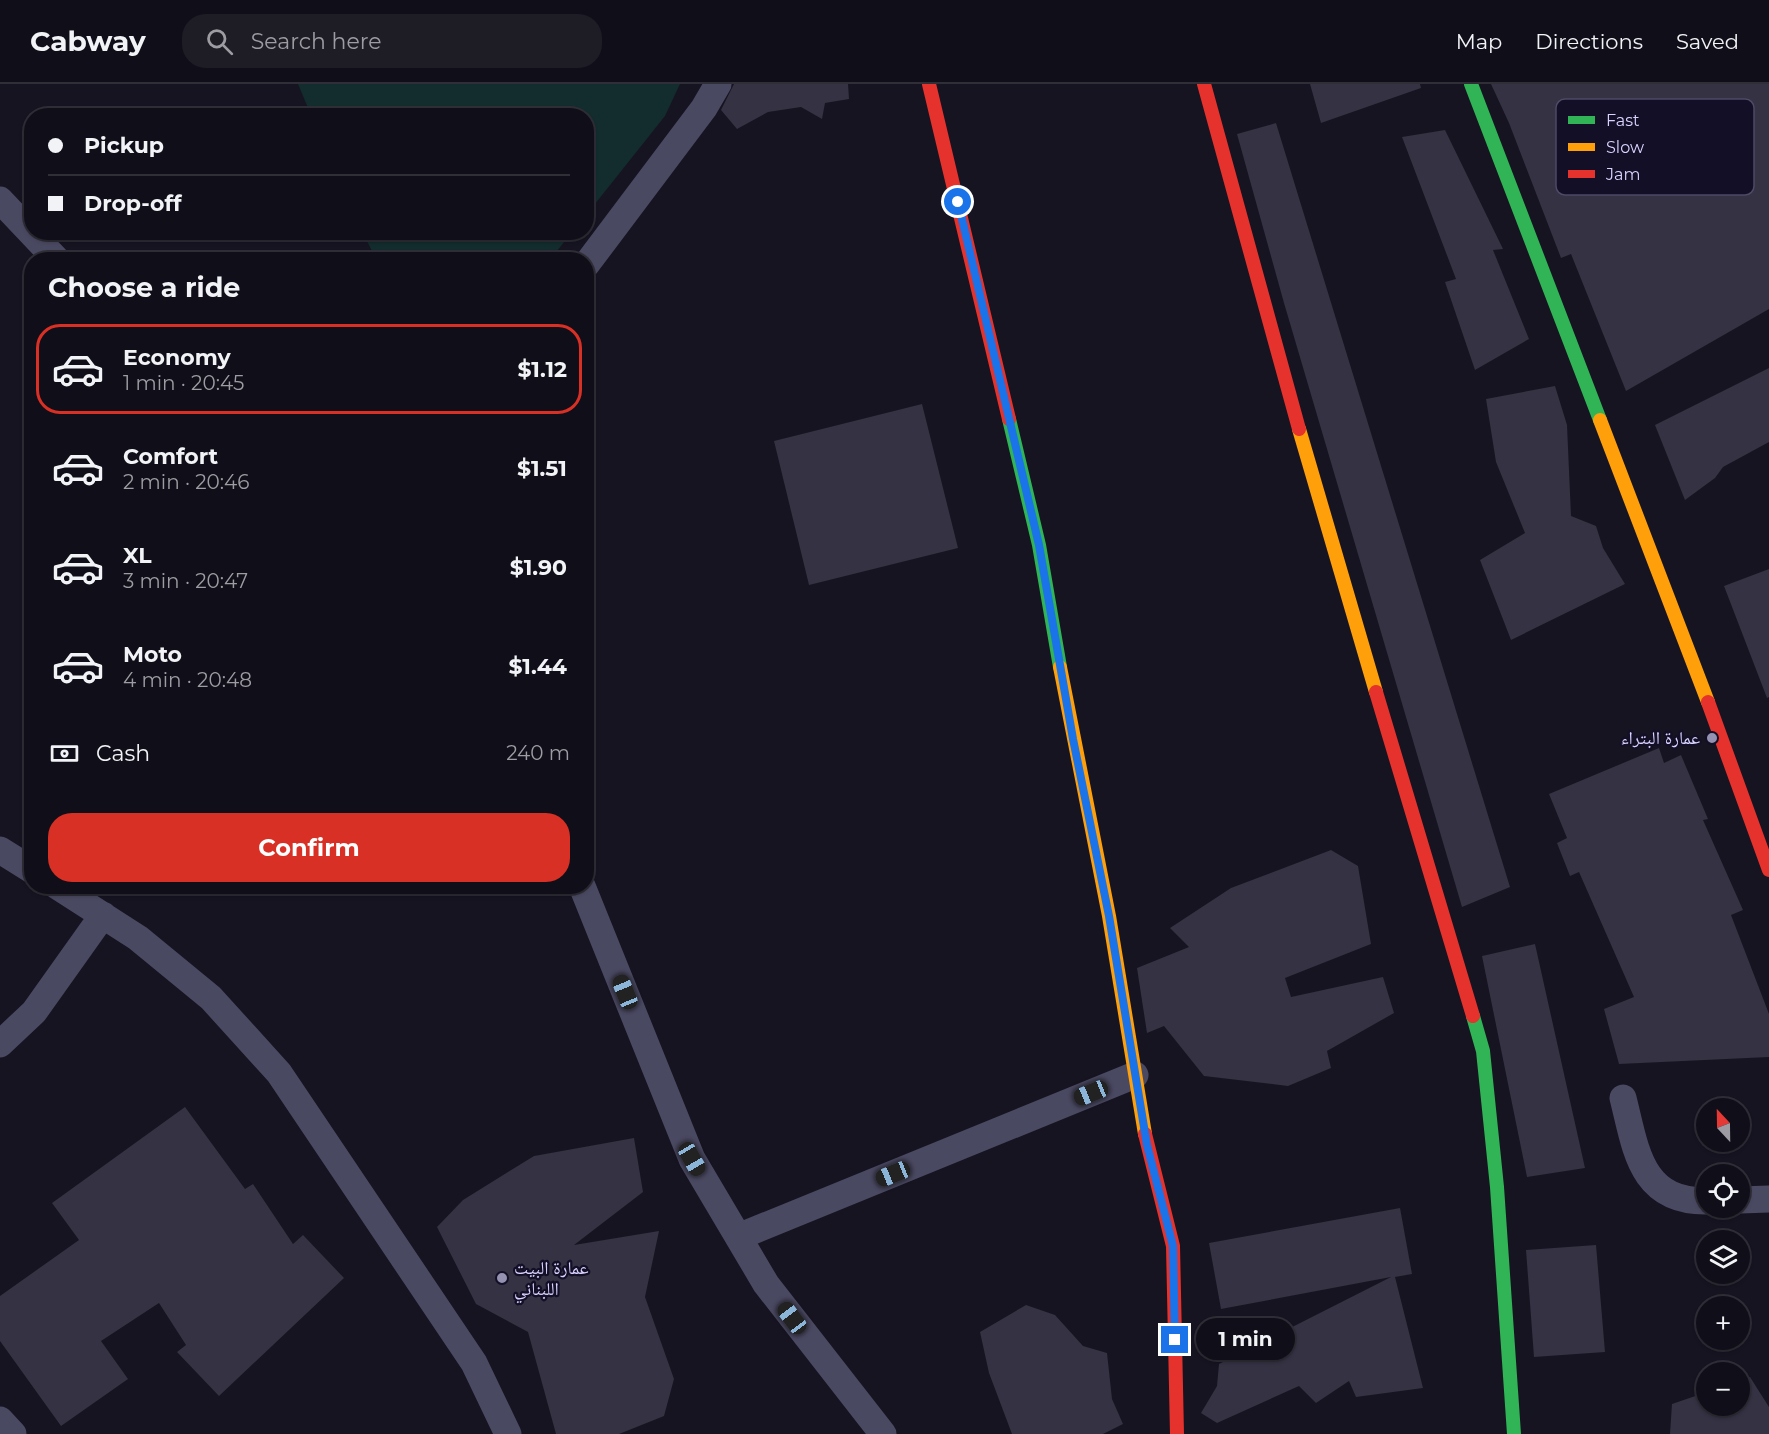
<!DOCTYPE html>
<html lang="en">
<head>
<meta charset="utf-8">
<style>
	body { margin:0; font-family:Montserrat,"Noto Naskh Arabic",sans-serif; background:#1e1d26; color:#f1f3f6; height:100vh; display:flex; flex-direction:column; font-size:22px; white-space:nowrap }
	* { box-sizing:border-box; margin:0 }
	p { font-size:20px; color:#9c9ca2 }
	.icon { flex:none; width:33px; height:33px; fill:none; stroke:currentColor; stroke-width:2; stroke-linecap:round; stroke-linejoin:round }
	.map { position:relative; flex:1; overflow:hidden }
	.details { position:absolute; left:24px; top:168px; width:570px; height:642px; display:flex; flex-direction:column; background:#100f19; border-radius:24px; box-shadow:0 2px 4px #0004,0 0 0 2px #302f38 }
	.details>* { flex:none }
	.top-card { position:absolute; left:24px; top:24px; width:570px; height:132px; border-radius:24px; box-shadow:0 2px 4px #0004,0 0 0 2px #302f38; display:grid; align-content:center; height:132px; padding:0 24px; background:#100f19 }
	.needle { width:39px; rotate:338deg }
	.controls { position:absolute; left:1696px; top:1014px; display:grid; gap:12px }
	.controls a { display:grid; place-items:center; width:54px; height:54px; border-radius:50%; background:#100f19; box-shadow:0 2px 4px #0004,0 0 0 2px #302f38; font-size:30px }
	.end { position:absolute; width:27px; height:27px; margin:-14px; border:8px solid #1a73e8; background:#fff; box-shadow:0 0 0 3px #fff }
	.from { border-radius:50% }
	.bubble { position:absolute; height:42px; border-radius:21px; background:#100f19; box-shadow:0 2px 4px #0004,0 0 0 2px #302f38; font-size:20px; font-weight:700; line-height:42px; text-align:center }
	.car { position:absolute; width:18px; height:36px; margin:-18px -9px; border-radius:8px; box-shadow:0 0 4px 2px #0007; background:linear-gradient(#222 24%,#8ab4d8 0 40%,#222 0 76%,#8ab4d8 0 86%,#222 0) }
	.top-card b { display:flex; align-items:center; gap:21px; height:57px; font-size:22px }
	.top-card b+b { border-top:2px solid #302f38 }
	.top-card i { width:15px; height:15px; background:#f1f3f6 }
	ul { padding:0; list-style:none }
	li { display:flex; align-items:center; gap:18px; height:90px; margin:0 12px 9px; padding:0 12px; border:3px solid transparent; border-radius:24px }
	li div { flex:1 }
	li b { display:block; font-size:22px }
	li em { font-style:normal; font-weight:700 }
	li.on { border-color:#d93025 }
	li>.icon { width:54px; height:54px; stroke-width:1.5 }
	h2 { padding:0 24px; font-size:27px; line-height:72px }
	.pay { display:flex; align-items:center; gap:15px; height:66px; padding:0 24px; font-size:22px }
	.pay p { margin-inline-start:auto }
	.action { display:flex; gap:12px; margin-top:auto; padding:12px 24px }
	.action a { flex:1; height:69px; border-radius:24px; background:#d93025; color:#fff; font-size:24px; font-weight:700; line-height:69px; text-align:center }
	header { display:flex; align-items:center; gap:36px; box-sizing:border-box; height:84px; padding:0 30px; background:#100f19; border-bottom:2px solid #302f38 }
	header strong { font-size:28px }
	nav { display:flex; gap:33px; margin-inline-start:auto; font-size:21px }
	.search { width:420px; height:54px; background:#1e1d26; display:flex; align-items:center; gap:15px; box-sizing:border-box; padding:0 21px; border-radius:24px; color:#9c9ca2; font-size:22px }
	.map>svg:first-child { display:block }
	.green { fill:#132c2d }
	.building { fill:#343243 }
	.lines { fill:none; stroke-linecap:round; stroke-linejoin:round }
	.street { stroke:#4a4962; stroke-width:27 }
	.fast { stroke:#30b455; stroke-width:14 }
	.slow { stroke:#ff9f0a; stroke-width:14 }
	.jam { stroke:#e5322d; stroke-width:14 }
	.route { stroke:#1a73e8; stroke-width:8 }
	.poi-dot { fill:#9591b1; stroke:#130f26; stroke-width:2 }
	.labels { text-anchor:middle; stroke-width:4.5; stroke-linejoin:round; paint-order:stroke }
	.poi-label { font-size:18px; fill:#d9d4ff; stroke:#130f26; text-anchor:end }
	.key { fill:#130f26; stroke:#4e4a67; stroke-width:1.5 }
	.key-label { font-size:16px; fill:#d9d4ff }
</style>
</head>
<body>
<header>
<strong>Cabway</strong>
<div class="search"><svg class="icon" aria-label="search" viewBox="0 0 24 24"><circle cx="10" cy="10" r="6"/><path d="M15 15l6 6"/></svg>Search here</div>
<nav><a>Map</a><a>Directions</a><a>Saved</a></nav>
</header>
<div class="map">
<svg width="1769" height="1350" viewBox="0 0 1769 1350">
	<rect width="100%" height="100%" fill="#161421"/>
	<path class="green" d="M298,0h382l-15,32 -78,98 -1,-98 -275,-1z
		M363,149h208l-21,27 -174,-1z"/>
	<path class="building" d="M734,0h114l1,15 -24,4 -3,16 -21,-12 -33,5 -31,17 -16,-19z
		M1310,0h110l1,4 -100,35z
		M1491,0h278v225l-143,82 -55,-137 -10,4 -52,-135z
		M1276,39l234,764 -48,20 -178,-604 -47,-169z
		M1445,46l58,119 -10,1 36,89 -54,31 -30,-88 11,-3 -54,-142z
		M1769,284v74l-46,25 -8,11 -30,22 -30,-75z
		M1555,302l12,39 4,91 25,10 7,22 22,36 -114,56 -31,-80 45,-27 -29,-71 -10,-63z
		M922,320l36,144 -149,37 -35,-144z
		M1769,485v128l-2,1 -43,-112z
		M1659,664l5,15 17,-8 27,64 -5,1 40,90 -12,5 38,99v43l-150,7 -15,-55 30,-12 -55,-125 -9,4 -13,-33 10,-5 -18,-44z
		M1331,766l27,16 13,78 -86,34 6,19 92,-20 11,36 -67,38 4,17 -43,18 -84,-10 -40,-50 -17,7 -10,-65 52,-21 -19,-19 61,-40z
		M1535,860l50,224 -58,9 -45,-221z
		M185,1023l60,82 8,-5 40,60 10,-9 41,43 -125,118 -42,-44 9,-7 -27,-42 -58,38 27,38 -67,47 -61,-85v-45l79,-56 -27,-37z
		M634,1054l9,54 -69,53 85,-14 -14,66 29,82 -10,37 -45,18h-63l-28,-102 -52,-28 -39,-77 26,-27 71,-44z
		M1400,1124l12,66 -17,3 28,111 -67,9 -7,-16 -33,22 -17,-17 -82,37 -16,-10 16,-27 2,-22 172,-87 -170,32 -12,-66z
		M1596,1161l9,107 -71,5 -8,-107z
		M1026,1221l29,10 28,31 24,7 5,46 11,25 -20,10h-91l-23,-61 -9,-41z
		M1750,1293l19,30v27h-99l2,-30 35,-12v14h33v-25z"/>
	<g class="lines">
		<path class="street" d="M0,116l57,60
			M586,181l118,-157 14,-24
			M0,766l32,20
			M57,802l81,52 73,60 68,75 195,290 34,71
			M582,802l110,273 74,125 117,150
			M0,960l34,-32 69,-97
			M1623,1014c13,51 17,104 84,103
			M1740,1116l29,-1
			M738,1153l397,-162
			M0,1336l13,14"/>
		<path class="fast" d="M1471,0l129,336
			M1009,335l30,126 21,122
			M1473,932l10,35 14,136 17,247"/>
		<path class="slow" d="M1600,336l108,282
			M1299,345l77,263
			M1060,583l49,249 36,218"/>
		<path class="jam" d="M929,0l80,335
			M1204,0l95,345
			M1376,608l97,324
			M1708,618l61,168
			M1145,1050l28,112 4,188"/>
	</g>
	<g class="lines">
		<path class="route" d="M958,118l81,343 34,194 36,177 38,229 26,101 2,94"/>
	</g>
	<g class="poi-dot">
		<circle cx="1712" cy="654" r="6"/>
		<circle cx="502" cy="1194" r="6"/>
	</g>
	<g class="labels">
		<g class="poi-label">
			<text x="1700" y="660">عمارة البتراء</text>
			<text x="514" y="1190" text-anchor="start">عمارة البيت<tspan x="514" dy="21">اللبناني</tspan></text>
		</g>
	</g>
	<rect x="1556" y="15" width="198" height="96" rx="9" class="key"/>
	<rect x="1568" y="32" width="27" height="8" fill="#30b455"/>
	<rect x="1568" y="59" width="27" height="8" fill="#ff9f0a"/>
	<rect x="1568" y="86" width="27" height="8" fill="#e5322d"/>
	<g class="key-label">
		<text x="1606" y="42">Fast</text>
		<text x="1606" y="69">Slow</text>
		<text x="1606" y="96">Jam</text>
	</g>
</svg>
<div class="controls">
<a><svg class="needle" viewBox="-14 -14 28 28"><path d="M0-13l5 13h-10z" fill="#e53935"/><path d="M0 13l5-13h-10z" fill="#9c9ca2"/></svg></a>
<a><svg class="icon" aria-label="locate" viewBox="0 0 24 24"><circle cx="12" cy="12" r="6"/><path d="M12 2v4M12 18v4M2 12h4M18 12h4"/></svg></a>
<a><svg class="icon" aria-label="layers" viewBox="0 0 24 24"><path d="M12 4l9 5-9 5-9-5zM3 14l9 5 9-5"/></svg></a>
<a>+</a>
<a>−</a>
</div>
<i class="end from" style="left:958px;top:118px"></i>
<i class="end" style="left:1175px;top:1256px"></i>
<div class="bubble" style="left:1196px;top:1234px;width:99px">1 min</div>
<i class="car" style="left:625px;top:908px;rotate:338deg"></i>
<i class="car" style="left:1091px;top:1009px;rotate:248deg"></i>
<i class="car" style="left:692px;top:1075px;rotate:150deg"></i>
<i class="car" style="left:893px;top:1090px;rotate:248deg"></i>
<i class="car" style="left:792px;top:1234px;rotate:323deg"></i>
<div class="top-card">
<b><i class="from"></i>Pickup</b>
<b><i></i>Drop-off</b>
</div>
<section class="details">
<h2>Choose a ride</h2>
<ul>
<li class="on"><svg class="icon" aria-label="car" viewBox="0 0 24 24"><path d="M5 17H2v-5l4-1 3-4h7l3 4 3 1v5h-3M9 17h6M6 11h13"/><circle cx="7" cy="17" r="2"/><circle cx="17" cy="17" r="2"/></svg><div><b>Economy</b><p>1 min · 20:45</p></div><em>$1.12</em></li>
<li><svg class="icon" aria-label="car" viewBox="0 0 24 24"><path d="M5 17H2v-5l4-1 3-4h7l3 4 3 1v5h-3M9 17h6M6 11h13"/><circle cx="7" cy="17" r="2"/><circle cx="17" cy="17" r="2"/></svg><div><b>Comfort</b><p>2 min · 20:46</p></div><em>$1.51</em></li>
<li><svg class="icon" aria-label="car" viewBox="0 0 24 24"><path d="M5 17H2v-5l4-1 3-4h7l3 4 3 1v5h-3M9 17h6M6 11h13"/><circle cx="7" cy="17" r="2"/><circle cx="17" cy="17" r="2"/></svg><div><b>XL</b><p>3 min · 20:47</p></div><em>$1.90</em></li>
<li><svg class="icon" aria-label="car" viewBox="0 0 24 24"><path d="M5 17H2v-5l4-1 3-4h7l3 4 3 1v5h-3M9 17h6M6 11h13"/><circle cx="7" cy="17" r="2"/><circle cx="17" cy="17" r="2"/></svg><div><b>Moto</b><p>4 min · 20:48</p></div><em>$1.44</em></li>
</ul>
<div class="pay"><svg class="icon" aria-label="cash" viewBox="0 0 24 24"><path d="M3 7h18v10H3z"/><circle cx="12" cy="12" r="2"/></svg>Cash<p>240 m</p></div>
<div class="action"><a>Confirm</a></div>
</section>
</div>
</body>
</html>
